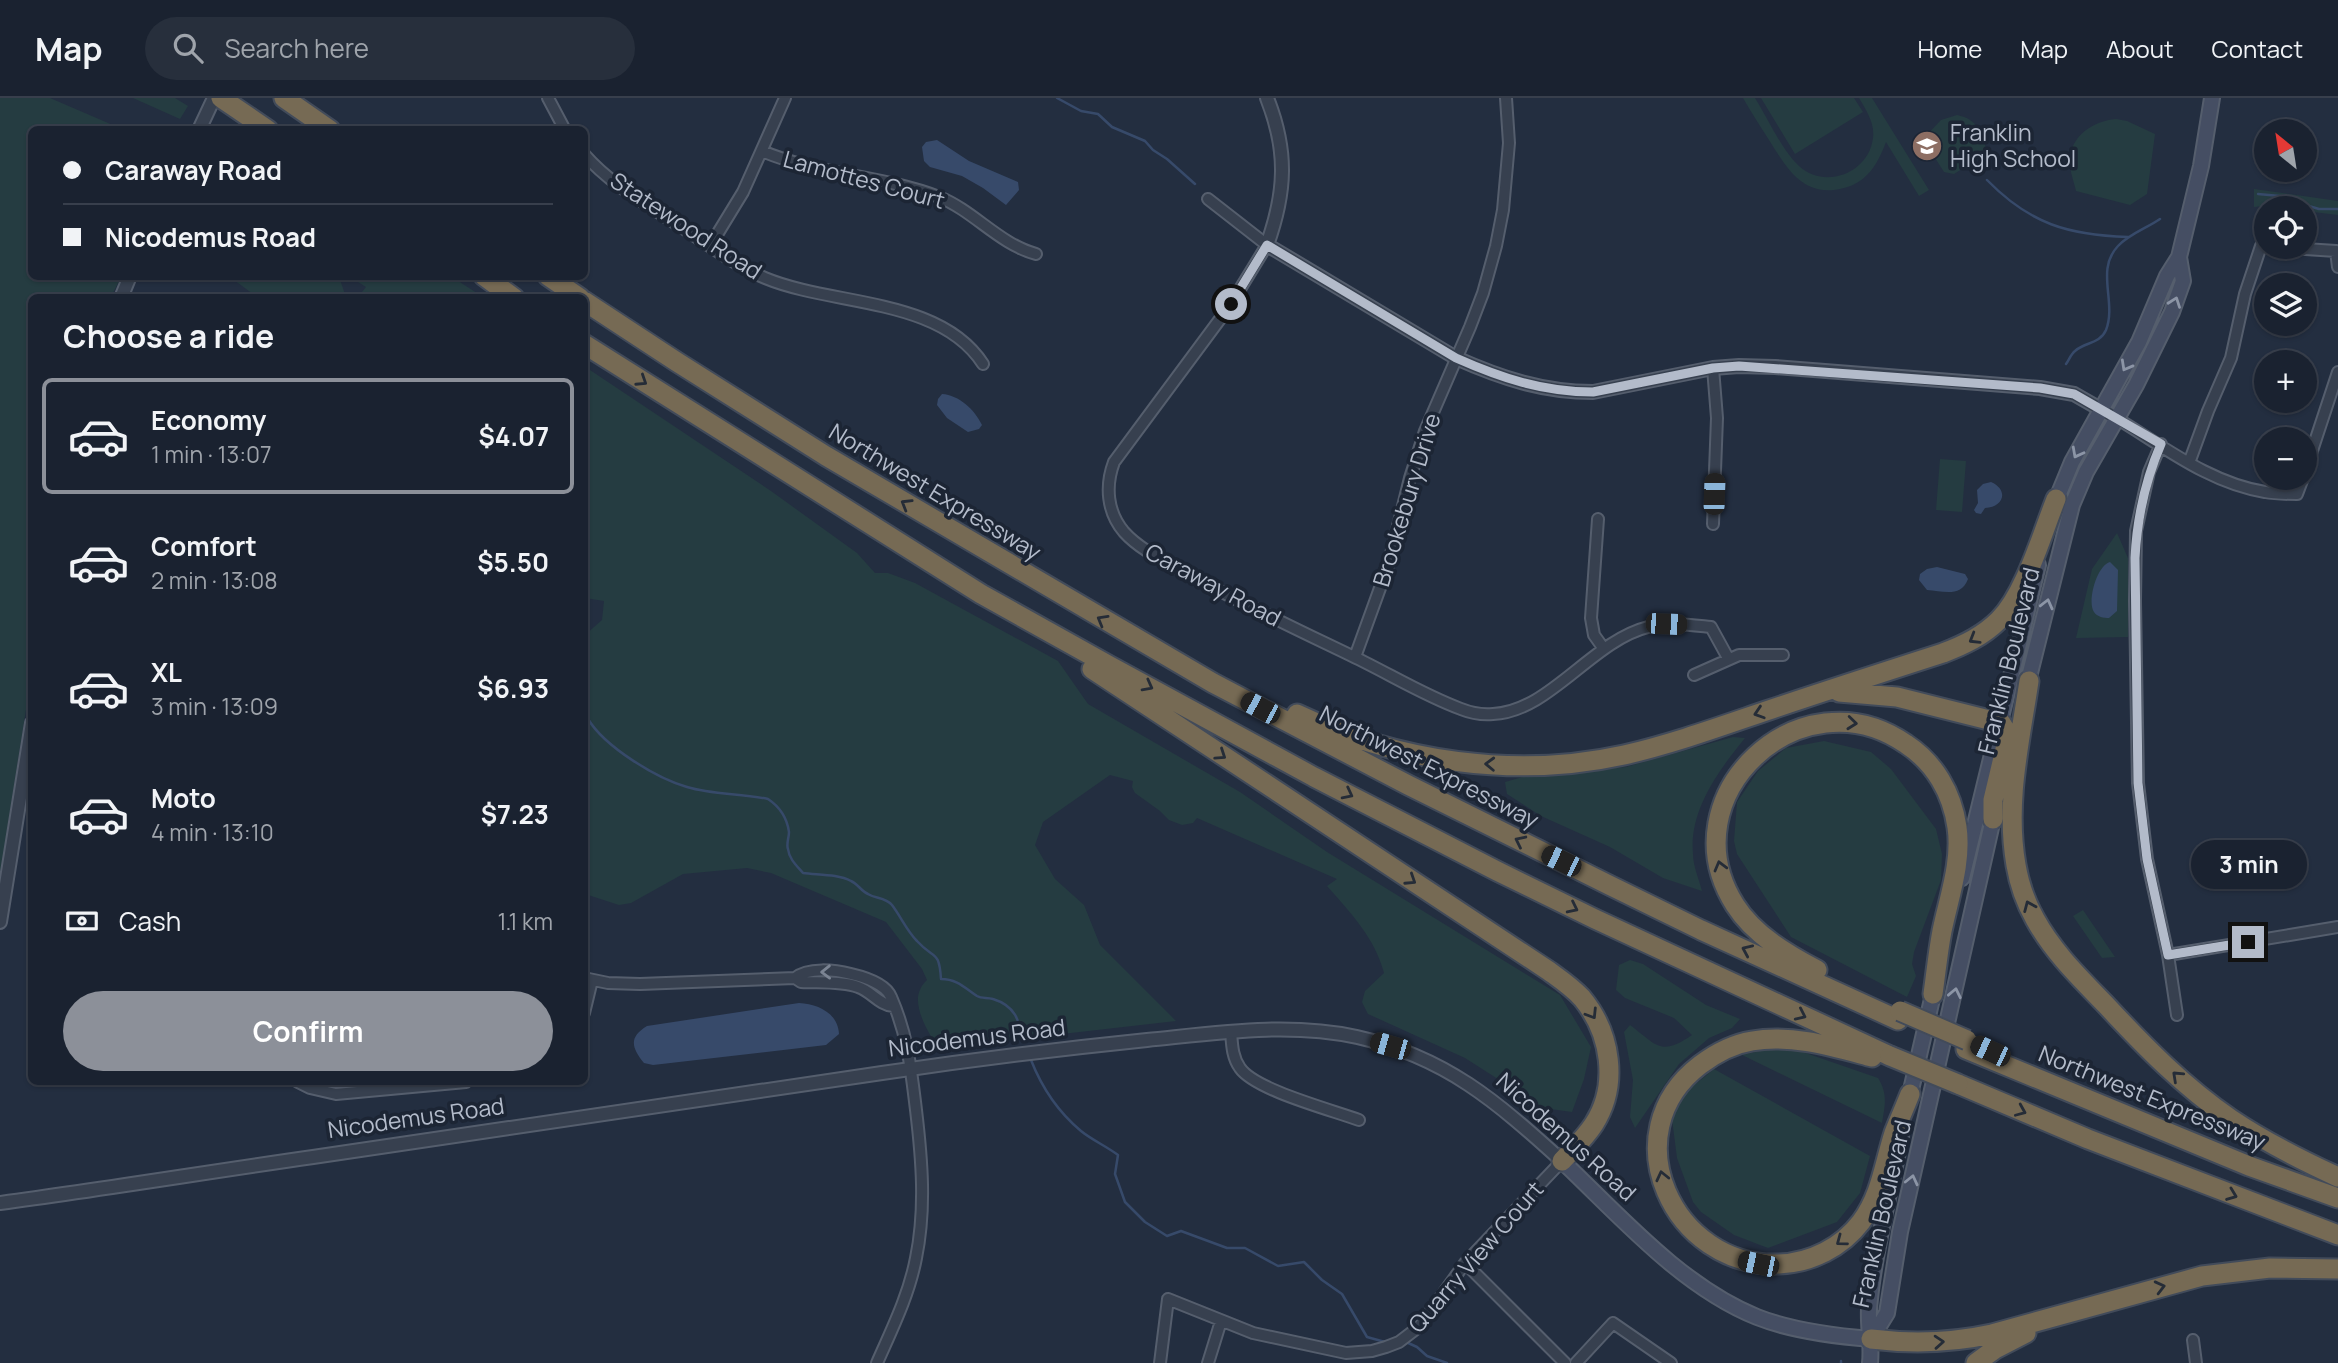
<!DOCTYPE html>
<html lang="en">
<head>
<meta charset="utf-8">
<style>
	body { margin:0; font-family:Manrope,sans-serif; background:#272f3c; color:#f1f3f6; height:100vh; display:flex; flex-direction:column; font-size:26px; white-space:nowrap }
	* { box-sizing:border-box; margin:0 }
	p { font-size:23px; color:#9fa4ab }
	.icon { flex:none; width:38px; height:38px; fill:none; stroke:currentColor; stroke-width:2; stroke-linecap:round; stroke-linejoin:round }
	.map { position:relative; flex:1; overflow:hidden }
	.sheet { position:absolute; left:28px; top:196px; width:560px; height:791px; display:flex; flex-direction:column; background:#1a2230; border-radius:10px; box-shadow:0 2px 5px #0004,0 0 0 2px #383f4c }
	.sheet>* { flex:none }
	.banner { position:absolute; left:28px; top:28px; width:560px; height:154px; border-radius:10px; box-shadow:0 2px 5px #0004,0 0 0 2px #383f4c; display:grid; align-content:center; height:154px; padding:0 35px; background:#1a2230 }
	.needle { width:46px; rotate:330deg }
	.fabs { position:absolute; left:2254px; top:21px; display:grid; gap:14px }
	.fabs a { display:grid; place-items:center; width:63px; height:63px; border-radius:50%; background:#1a2230; box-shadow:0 2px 5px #0004,0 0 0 2px #383f4c; font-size:35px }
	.end { position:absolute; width:32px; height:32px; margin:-16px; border:9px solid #b3bbca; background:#111; box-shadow:0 0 0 4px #111 }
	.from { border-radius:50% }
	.bubble { position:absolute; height:49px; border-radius:24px; background:#1a2230; box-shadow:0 2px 5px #0004,0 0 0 2px #383f4c; font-size:23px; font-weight:700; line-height:49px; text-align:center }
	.car { position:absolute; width:21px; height:42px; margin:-21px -10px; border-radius:9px; box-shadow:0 0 5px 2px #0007; background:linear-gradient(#222 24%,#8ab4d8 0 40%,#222 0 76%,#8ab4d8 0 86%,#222 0) }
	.banner b { display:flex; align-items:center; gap:24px; height:66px; font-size:26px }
	.banner b+b { border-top:2px solid #383f4c }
	.banner i { width:18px; height:18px; background:#f1f3f6 }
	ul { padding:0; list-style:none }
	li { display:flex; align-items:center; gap:21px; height:116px; margin:0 14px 10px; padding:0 21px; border:4px solid transparent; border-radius:10px }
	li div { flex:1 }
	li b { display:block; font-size:26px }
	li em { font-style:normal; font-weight:700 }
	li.selected { border-color:#8c9099 }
	li>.icon { width:63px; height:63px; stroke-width:1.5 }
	h2 { padding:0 35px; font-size:32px; line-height:84px }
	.pay { display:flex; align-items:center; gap:18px; height:77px; padding:0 35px; font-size:26px }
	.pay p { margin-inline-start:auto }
	.primary-button { display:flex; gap:14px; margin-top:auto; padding:14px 35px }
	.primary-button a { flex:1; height:80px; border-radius:42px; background:#8c9099; color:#fff; font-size:28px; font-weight:700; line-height:80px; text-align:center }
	header { display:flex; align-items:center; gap:42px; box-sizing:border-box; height:98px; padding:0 35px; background:#1a2230; border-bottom:2px solid #383f4c }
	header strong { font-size:33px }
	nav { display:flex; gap:38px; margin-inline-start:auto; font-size:24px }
	.search { width:490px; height:63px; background:#272f3c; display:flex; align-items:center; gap:18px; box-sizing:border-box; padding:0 24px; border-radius:38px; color:#9fa4ab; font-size:26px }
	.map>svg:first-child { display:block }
	.green { fill:#253c41 }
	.water { fill:#374a6a }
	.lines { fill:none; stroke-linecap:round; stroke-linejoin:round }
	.stream { stroke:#374a6a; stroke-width:2.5 }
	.minor-casing { stroke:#555e6d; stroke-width:14 }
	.tertiary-casing { stroke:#555e6d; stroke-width:16 }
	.secondary-casing { stroke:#555e6d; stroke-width:18 }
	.motorway-casing { stroke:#424b5a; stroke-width:23 }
	.minor { stroke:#37404f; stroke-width:10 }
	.tertiary { stroke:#37404f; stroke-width:12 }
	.secondary { stroke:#454e63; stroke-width:14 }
	.motorway { stroke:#766a54; stroke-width:19 }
	.motorway-bridge-casing { stroke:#424b5a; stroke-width:23; stroke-linecap:butt }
	.motorway-bridge { stroke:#766a54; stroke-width:19 }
	.oneway { stroke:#8c95a6 }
	.oneway2 { stroke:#252c37 }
	.oneway3 { stroke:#7b8493 }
	.route { stroke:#b3bbca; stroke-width:9 }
	.labels { text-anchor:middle; stroke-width:7; stroke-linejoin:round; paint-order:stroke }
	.poi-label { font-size:23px; fill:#b3bbca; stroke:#1c2534; text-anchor:start }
	.street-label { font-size:23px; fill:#b3bbca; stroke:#1c2534 }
</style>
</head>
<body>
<header>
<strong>Map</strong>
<div class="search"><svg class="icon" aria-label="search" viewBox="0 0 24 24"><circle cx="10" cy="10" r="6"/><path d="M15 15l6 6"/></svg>Search here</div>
<nav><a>Home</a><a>Map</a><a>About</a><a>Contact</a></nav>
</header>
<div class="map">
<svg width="2338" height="1265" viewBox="0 0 2338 1265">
	<rect width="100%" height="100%" fill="#232e40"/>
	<path class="green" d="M0,0h50l72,31 -90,1v146l89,1 -10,20 -79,1 -1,380 -31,197z
		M133,0h42l13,8 -8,13z
		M1743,0h12c12,19 28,54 44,68 26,24 70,7 74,-28 2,-15 -7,-28 -14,-40h13l57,92 -10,6 -33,-54c-8,21 -18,40 -42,46 -40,11 -57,-19 -75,-48 -9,-14 -18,-28 -26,-42z
		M1761,0h93l9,14 -68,42z
		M1957,17c21,4 26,19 30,38l-33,21 -10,-2 -21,-33 18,-19z
		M2116,21l11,2 28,13 -8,60 -17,11 -54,-14c-2,-9 -6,-19 -6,-28 -1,-27 23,-42 46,-44z
		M2254,91l84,12v14l-33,-4v-3l-32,-3 -19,2z
		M230,179h109l7,20h-89z
		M350,179h102l31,20h-125l8,-10z
		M584,268l187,125 86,62 18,20h13l27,10 143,78 30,43 152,88 87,60 233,143 31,52 -7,32 -12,33 -29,-4 -78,-50 -97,-44 -6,-12 3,-11 19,-18c-9,-35 -34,-61 -57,-87l10,-7 -140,-61 -4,5 -11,2 -13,-5 -9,-9 -25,-18 -3,-6 1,-6 -23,-6 -67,47 -8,23 20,34 29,26 16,40 76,76 -236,27c-11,-11 -28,-43 -20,-58 1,-4 4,-7 7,-10l-5,-11 -36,-47 -115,-49 -24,-5 -64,6 -52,29 -12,2 -34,-11v-259l17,-15 2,-19 -19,-3z
		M1940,361l26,2 -4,51 -26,-2z
		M2117,435l11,25v79l-52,1 16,-69z
		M1733,639l12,1c-26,32 -56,72 -52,116 0,12 6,25 9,37l-39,-13 -53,-31 -69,-31 -34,-22 -2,-12 25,-7 96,-8z
		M1824,643l47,11 20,17 45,60 6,25 -1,26 -27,72 -2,12 4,12 -9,21 -116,-60 -54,-83 -3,-13 3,-39 21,-31 28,-23z
		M2083,812l32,47 -13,1 -29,-42z
		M1630,862l13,4 63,41 34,14 -8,9 -23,10 -30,26 -44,64 -5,-11 3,-37 -9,-48 6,-7c27,20 30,32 62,10l-18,-17 -49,-20 -9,-8 3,-25z
		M1773,950l24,2 81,28c10,16 7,27 4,45l-140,-68z
		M1714,971l156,87 -10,37 -23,29 -69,26 -34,-13 -33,-23 -8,-10 -16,-44 -5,-39 10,-24z"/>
	<path class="water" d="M937,42l32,21 49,21 1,8 -13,15 -23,-17 -21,-12 -32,-9 -6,-6 -2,-14 4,-5z
		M942,296c17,1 33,16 40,31l-3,4 -11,3 -21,-14 -10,-13 1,-6z
		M1991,384c18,8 13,25 -6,26l-4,6 -5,-1 -2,-3 4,-7 -1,-13 6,-6z
		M2110,464l8,8 -1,41 -8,7c-5,0 -12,-1 -15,-6 -7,-9 2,-46 16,-50z
		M1937,469l28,7 3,5c-7,19 -25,12 -41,11l-8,-10 1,-6 7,-5z
		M799,905c19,1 39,10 40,31l-13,11 -173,20 -9,-2c-13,-16 -15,-26 3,-37z"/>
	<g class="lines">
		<path class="stream" d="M1057,0l24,13 17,3 14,13 33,14 8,9 14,9 28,25
			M1987,82c43,44 81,55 141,57
			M2258,96l32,3 12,7 17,5h19
			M2066,266c3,-4 5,-10 9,-13 10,-9 25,-7 31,-21 11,-28 -11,-60 12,-84 11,-12 29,-18 42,-27
			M588,621c17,28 68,59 99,68 26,8 54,6 81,12 12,8 19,19 21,33 0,6 -3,12 -1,17 1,10 9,17 15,24 15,2 35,1 48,8 7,3 10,10 17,13 8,5 17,3 24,11 9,12 15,26 25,36 17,19 22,8 24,38 16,0 24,9 36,17 5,3 10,1 16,3 23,7 26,22 31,43
			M1031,962c11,28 26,51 50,71 11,9 25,15 37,24l-3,19 10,28 20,20 22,14 14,-5 46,17h18l33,18 26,-4 18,18 20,14 25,43 18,5
			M1406,1244l11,5 10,9 20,7
			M1841,1265v-2"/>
		<g class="minor-casing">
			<path id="minor" d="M548,0l17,32
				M762,53c56,24 120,24 177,46 35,14 60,47 97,57
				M584,56c26,30 62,50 94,71 28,18 56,40 87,53 67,28 175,19 218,86
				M1208,101l59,46 -38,62 -115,155c-9,24 -7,50 10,70 16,18 41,29 61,40 55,31 111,57 167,84 36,17 71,39 109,53 10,4 21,6 32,5 56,-2 99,-73 155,-87 21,-5 42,-2 63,0l17,31
				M710,148l33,-54 42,-94
				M2273,149l63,4 2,16
				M2116,320c47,28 93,65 149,74 10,2 21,2 32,2l6,-16
				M2161,346l-12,28 -13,59 -1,70 3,182 9,76 21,96 9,60
				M2189,365l19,-52 23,-53 14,-64 16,-48h5
				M2305,374l33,-100
				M1598,421l-7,99 3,17 10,14
				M1713,426l4,-106 -4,-50
				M1355,559l33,-91 22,-88 15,-47 45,-104 13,-34 13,-47 7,-36 6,-67 -3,-45
				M1694,577l45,-20h44
				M2168,857l170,-28
				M584,880l24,5 32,1 155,-6 6,4c18,1 40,-1 57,5 13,4 21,18 35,19
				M795,880c13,-11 40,-8 56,-4 13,3 35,10 40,23 17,39 20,72 25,113 6,50 10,99 0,148 -7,37 -24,71 -39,105
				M584,915l8,-33
				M1231,933c1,13 1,26 9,37 15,22 92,42 119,52
				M298,984l12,6 26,6 130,-12
				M1465,1165l100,100
				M2193,1242l3,23
				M1160,1265l8,-64 85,34 93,20 26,-2 14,-4 13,-5 21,-16 45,-63 97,-102
				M1208,1265l13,-42
				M1576,1265l37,-40 58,40"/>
		</g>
		<g class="tertiary-casing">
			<path id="tertiary" d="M1267,0c21,53 19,94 0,147l189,113c45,20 87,34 137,34l120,-24 26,-2 36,1 265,21 34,6 42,24
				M199,32l15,-32
				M121,200l9,-22
				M0,824l32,-199
				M0,1105c104,-14 208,-31 313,-46 189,-29 379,-56 569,-84 88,-13 177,-24 265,-33 70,-7 141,-18 210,-3 89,20 140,65 205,124"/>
		</g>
		<g class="secondary-casing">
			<path id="secondary" d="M2053,410l19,-46 67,-120 28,-66 12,-19 22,-91 11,-68
				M2026,591l46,-184 14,-33 50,-87 36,-73 11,-31 -4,-24
				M1962,780l76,-313
				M1908,1005l27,-117
				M1562,1063c58,55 120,126 195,156 35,14 77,19 114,22
				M1871,1241l16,-26 13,-81 95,-422
				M1870,1265c2,-18 -2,-37 -1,-54 5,-58 21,-116 32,-172"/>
		</g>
		<g class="motorway-casing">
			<path id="motorway" d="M221,0l47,32
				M284,0l46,32
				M484,178l30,22
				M548,178l32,22
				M584,203l93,61 149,94 387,227 195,102 201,100 92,45 197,90
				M584,246l397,250 129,72 204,111 183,94 98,48 295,137
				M1092,571l457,302c11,8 23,16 33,27 29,35 37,87 12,126 -9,14 -21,25 -32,37
				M2029,583c-9,61 -24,121 -13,184 3,18 10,38 19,54 18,33 45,59 71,86 38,41 78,82 125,114 34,23 70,41 107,58
				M1839,594l58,5 104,26 6,10v8l-14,59v19
				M1297,616c101,48 218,65 327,41 48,-11 95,-28 142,-44 59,-20 118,-39 177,-58 21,-8 40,-17 56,-33 26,-26 43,-86 57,-121
				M1817,872c-30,-16 -63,-35 -82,-65 -69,-109 66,-234 171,-161 29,19 46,49 51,83 5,35 -8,70 -15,104 -4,21 -6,42 -9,63
				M1966,951l283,117 89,32
				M1872,959c-38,-10 -80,-23 -120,-16 -19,3 -36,12 -52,24 -89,68 -27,203 79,199 32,-1 63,-17 82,-42 20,-27 23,-58 33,-89 5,-13 11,-26 16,-39
				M1958,986l130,55 250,96
				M1871,1241c41,5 80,4 121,-5l210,-58 68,-8 68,1
				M1976,1265l19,-14 31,-16"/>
		</g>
		<use href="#minor" class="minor"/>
		<use href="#tertiary" class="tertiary"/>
		<use href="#secondary" class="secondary"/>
		<use href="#motorway" class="motorway"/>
		<g class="motorway-bridge-casing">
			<path id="motorway-bridge" d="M1900,913l67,29
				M1890,958l68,28"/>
		</g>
		<use href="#motorway-bridge" class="motorway-bridge"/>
	</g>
	<defs><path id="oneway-chevron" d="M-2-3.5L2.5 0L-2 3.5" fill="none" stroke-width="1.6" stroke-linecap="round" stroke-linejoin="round" transform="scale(1.75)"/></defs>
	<g class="oneway">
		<use href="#oneway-chevron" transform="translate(2175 204) rotate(-70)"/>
		<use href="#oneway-chevron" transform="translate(2126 268) rotate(119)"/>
		<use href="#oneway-chevron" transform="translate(2077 355) rotate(118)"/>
		<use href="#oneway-chevron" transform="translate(2047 506) rotate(-76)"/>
		<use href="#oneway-chevron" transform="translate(1955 895) rotate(-78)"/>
		<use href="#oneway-chevron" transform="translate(1912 1082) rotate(-77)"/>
	</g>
	<g class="oneway2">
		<use href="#oneway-chevron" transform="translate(642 283) rotate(33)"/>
		<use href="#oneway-chevron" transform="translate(906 406) rotate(-149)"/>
		<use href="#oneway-chevron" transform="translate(1102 522) rotate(-150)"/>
		<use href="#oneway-chevron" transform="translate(1974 541) rotate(149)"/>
		<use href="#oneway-chevron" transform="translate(1148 588) rotate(28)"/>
		<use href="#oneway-chevron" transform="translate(1759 615) rotate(162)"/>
		<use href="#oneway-chevron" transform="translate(1852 625) rotate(6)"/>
		<use href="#oneway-chevron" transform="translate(1221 657) rotate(34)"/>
		<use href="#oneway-chevron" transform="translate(1490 666) rotate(-178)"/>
		<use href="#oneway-chevron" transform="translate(1348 696) rotate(27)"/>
		<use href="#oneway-chevron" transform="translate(1520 743) rotate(-154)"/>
		<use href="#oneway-chevron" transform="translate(1720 768) rotate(-105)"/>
		<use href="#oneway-chevron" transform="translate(1411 782) rotate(33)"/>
		<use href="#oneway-chevron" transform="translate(2029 808) rotate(-113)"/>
		<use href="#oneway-chevron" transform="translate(1573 810) rotate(26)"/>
		<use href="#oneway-chevron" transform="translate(1747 852) rotate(-156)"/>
		<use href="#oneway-chevron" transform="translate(1592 916) rotate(58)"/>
		<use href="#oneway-chevron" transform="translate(1801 917) rotate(25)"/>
		<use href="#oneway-chevron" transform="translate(2177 978) rotate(-137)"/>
		<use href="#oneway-chevron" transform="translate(2021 1013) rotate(23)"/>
		<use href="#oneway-chevron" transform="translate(1662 1078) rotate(-103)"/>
		<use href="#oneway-chevron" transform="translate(2232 1097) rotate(21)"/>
		<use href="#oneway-chevron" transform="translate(1841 1143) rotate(143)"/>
		<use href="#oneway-chevron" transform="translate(2160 1189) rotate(-14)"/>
		<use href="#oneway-chevron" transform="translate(1939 1244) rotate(-4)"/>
	</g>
	<use class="oneway3" href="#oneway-chevron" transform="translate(826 874) rotate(179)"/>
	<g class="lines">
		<path class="route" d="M1231,206l36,-59 189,113c45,20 87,34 137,34l120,-24 26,-2 301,22 34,6 87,50c-16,37 -24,74 -26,114l3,225 9,76 21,96 80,-13"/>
	</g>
	<defs>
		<g id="school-disc" transform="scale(1.575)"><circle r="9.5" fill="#8d6e63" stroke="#1c2534"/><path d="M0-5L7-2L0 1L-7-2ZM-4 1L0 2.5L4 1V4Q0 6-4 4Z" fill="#fff"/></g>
	</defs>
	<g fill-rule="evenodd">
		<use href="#school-disc" x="1927" y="48"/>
	</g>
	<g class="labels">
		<g class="poi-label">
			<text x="1950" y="43">Franklin<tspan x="1950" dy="26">High School</tspan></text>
		</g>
		<g class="street-label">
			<text transform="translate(864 82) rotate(15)" y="8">Lamottes Court</text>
			<text transform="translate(686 128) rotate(33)" y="8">Statewood Road</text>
			<text transform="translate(935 394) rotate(31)" y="8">Northwest Expressway</text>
			<text transform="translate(1407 402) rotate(-73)" y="8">Brookebury Drive</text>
			<text transform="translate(1213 487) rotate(28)" y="8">Caraway Road</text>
			<text transform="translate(2009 563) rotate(-76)" y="8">Franklin Boulevard</text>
			<text transform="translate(1429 669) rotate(27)" y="8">Northwest Expressway</text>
			<text transform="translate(977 940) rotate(-7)" y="8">Nicodemus Road</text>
			<text transform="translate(2152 1000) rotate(22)" y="8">Northwest Expressway</text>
			<text transform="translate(416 1020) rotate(-8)" y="8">Nicodemus Road</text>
			<text transform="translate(1566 1039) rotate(42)" y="8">Nicodemus Road</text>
			<text transform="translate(1882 1116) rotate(-77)" y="8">Franklin Boulevard</text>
			<text transform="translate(1476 1159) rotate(-49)" y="8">Quarry View Court</text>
		</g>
	</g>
</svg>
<div class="fabs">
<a><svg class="needle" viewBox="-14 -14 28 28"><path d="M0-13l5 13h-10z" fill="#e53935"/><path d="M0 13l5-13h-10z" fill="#9fa4ab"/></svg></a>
<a><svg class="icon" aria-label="locate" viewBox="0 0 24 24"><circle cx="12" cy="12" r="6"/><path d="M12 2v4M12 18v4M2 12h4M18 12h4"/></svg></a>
<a><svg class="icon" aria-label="layers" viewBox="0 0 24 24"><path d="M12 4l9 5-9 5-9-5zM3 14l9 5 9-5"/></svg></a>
<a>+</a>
<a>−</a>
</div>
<i class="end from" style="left:1231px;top:206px"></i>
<i class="end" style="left:2248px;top:844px"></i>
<div class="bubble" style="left:2191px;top:742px;width:116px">3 min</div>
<i class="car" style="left:1714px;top:396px;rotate:2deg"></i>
<i class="car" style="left:1666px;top:526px;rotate:92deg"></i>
<i class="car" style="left:1260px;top:610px;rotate:298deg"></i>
<i class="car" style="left:1561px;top:763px;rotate:296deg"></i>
<i class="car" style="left:1390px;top:948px;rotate:286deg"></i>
<i class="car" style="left:1990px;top:953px;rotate:295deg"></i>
<i class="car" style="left:1758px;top:1166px;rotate:282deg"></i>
<div class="banner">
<b><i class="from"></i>Caraway Road</b>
<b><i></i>Nicodemus Road</b>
</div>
<section class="sheet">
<h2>Choose a ride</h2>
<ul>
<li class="selected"><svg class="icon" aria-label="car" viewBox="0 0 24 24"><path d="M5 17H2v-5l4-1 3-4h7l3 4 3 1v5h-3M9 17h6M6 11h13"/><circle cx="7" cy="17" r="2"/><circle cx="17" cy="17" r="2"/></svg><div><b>Economy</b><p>1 min · 13:07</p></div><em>$4.07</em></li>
<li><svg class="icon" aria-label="car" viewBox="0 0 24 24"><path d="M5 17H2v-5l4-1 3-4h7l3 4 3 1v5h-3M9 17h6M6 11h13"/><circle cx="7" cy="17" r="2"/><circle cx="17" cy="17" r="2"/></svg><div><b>Comfort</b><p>2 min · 13:08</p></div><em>$5.50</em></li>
<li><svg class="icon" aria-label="car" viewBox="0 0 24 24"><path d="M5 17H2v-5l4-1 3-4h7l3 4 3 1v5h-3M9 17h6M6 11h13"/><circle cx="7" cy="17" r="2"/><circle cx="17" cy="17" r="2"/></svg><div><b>XL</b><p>3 min · 13:09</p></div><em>$6.93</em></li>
<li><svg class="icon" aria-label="car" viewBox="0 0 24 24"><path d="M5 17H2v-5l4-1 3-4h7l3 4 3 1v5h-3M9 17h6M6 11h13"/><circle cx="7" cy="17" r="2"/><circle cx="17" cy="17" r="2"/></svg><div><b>Moto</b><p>4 min · 13:10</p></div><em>$7.23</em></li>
</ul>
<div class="pay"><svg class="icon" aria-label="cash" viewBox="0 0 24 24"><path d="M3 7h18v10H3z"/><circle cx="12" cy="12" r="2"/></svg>Cash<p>1.1 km</p></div>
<div class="primary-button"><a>Confirm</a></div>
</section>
</div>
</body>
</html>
